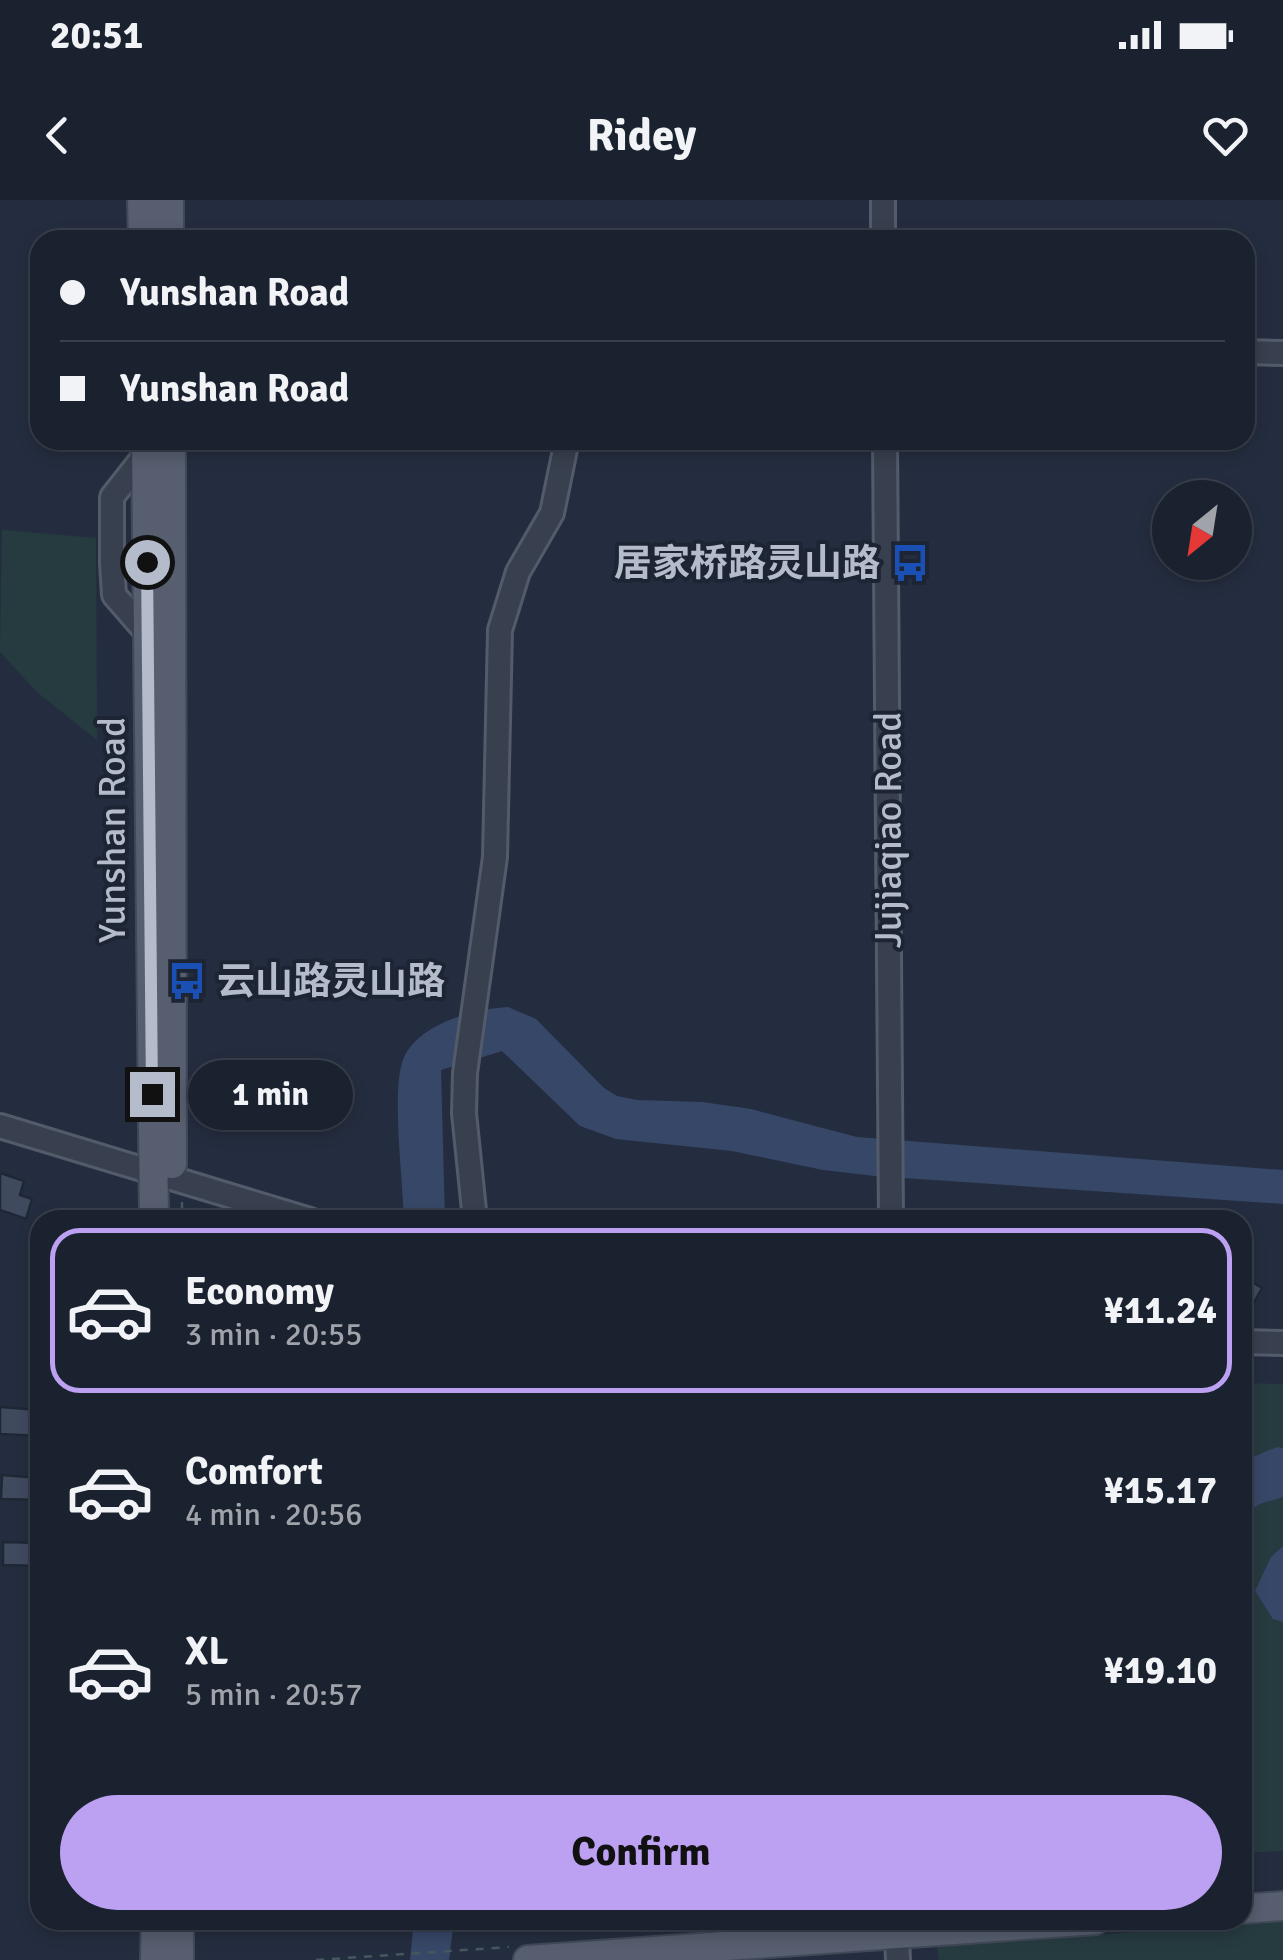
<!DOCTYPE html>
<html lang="en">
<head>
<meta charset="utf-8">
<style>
	body { margin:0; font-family:Signika,"Noto Sans SC",sans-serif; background:#282f3b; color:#f1f3f6; height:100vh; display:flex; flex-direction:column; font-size:38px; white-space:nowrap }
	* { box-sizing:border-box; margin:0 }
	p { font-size:32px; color:#a0a4aa }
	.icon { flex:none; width:55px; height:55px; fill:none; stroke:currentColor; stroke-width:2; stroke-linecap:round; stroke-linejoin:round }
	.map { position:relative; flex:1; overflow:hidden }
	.drawer { position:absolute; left:30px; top:1010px; width:1222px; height:720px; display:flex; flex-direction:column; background:#1b222f; border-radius:30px; box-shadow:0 5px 15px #0003,0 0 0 2px #393f4b }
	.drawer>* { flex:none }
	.hud { position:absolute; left:30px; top:30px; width:1225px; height:220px; border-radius:30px; box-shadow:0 5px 15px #0003,0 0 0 2px #393f4b; display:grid; align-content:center; height:220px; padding:0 30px; background:#1b222f }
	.needle { width:65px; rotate:210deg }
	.tools { position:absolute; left:1152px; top:280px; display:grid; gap:20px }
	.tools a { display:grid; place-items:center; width:100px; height:100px; border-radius:50%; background:#1b222f; box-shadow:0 5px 15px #0003,0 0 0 2px #393f4b; font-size:50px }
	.end { position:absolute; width:45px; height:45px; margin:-22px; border:12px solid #b4bbca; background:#111; box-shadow:0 0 0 5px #111 }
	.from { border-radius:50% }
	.bubble { position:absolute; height:70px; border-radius:35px; background:#1b222f; box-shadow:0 5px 15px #0003,0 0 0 2px #393f4b; font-size:32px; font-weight:700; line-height:70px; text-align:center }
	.hud b { display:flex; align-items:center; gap:35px; height:95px; font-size:38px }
	.hud b+b { border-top:2px solid #393f4b }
	.hud i { width:25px; height:25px; background:#f1f3f6 }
	ul { padding:18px 0 0; list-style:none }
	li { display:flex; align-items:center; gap:30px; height:165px; margin:0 20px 15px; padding:0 10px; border:5px solid transparent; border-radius:30px }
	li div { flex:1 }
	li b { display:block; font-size:38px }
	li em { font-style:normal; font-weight:700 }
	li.selected { border-color:#bca0f2 }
	li>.icon { width:90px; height:90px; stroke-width:1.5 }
	.cta { display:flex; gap:20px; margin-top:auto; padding:20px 30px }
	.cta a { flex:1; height:115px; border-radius:60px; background:#bca0f2; color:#111; font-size:40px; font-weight:700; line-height:115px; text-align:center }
	.status { display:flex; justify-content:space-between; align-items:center; height:70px; padding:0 50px; background:#1b222f; direction:ltr }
	.status svg { height:28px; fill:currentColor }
	header { display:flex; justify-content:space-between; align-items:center; height:130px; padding:0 30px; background:#1b222f; font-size:45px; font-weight:700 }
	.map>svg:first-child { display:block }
	.green { fill:#263b40 }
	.water { fill:#374767 }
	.building { fill:#404a5f; stroke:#1f2736; stroke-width:2.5 }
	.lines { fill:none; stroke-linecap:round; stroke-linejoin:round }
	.minor-casing { stroke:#535b6a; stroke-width:28 }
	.major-casing { stroke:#414958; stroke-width:32 }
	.path { stroke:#44585d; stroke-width:2.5; stroke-dasharray:8 8; stroke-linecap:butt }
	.minor { stroke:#38404f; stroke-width:22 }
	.major { stroke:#565e6f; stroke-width:28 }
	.route { stroke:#b4bbca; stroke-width:12 }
	.labels { text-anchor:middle; stroke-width:8; stroke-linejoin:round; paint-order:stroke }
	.poi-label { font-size:38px; font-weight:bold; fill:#b4bbca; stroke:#1d2534; text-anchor:end }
	.street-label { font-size:38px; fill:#b4bbca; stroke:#1d2534 }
</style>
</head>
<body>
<div class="status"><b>20:51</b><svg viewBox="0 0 49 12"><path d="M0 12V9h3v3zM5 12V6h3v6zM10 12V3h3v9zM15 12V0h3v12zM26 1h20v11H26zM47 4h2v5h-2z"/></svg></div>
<header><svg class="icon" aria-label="back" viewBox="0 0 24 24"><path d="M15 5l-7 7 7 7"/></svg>Ridey<svg class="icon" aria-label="heart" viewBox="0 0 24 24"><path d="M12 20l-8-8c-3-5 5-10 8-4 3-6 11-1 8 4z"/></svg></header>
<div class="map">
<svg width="1283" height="1760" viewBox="0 0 1283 1760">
	<rect width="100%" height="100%" fill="#242d3f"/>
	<path class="green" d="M2,330l94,8 1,202 -60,-48 -37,-40z
		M1242,1183l41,1v467l-40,2z
		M1283,1722v38h-344l-2,-14z"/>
	<path class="water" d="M508,807l28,12 68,69 13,8 20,4 65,2 49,7 106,28 426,33v34l-408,-28 -52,-6 -91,-19 -116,-12 -36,-13 -78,-75 -61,19 4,150h-41c-1,-37 -12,-125 -2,-157 11,-38 71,-54 106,-56z
		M1277,1247l6,1v49l-23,7 -17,11v-54z
		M1283,1346v76l-10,-3 -18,-28 16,-34z
		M414,1720h40l-5,40h-39z"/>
	<path class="building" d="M0,973l24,8 -4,14 12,4 -6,20 -26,-9z
		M1242,1076l20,12 -11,20 -9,-5z
		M0,1207l40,3v26l-40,-2z
		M2,1275l38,3v22l-39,-1z
		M3,1342l37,1v23l-37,-1z"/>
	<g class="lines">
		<g class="minor-casing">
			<path id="minor" d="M883,0v40
				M1245,152l38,1
				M885,240l6,780
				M146,254l-34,43v66l2,32 34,39
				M0,926l310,94
				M475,1020l-11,-107 1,-40 30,-216 5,-227 18,-58 34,-59 15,-73
				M1242,1142l41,1
				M896,1720l2,40"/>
		</g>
		<g class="major-casing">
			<path id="major" d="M142,0l1,40
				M169,0v40
				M146,240l8,780
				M171,240l1,724
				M1242,1709l41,-3
				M179,1720v40
				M155,1760l1,-40
				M528,1760l567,-40"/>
		</g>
		<path class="path" d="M182,1002v18
			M316,1760l193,-13"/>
		<use href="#minor" class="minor"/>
		<use href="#major" class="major"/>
	</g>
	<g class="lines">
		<path class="route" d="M147,362l5,532"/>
	</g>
	<defs>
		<g id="bus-bare" transform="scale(3)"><path d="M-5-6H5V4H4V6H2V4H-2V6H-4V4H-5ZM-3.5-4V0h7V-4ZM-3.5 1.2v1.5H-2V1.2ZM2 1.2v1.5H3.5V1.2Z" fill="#1a4fb4" stroke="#1d2534" stroke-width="2.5" paint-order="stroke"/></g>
	</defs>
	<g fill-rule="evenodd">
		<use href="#bus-bare" x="910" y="363"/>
		<use href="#bus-bare" x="187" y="781"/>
	</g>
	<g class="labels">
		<g class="poi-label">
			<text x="880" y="376">居家桥路灵山路</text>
			<text x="217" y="794" text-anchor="start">云山路灵山路</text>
		</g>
		<g class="street-label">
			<text transform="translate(112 630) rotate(-90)" y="13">Yunshan Road</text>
			<text transform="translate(888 630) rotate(-90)" y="13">Jujiaqiao Road</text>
		</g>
	</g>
</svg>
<div class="tools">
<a><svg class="needle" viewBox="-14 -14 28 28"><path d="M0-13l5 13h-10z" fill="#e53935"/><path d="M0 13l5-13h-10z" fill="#a0a4aa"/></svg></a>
</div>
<i class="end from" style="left:147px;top:362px"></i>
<i class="end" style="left:152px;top:894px"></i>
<div class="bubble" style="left:188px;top:860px;width:165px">1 min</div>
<div class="hud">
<b><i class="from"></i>Yunshan Road</b>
<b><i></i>Yunshan Road</b>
</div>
<section class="drawer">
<ul>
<li class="selected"><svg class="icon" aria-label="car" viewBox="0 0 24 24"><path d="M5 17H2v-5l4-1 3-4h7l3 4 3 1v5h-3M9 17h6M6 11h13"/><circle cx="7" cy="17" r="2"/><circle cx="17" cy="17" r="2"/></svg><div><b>Economy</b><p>3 min · 20:55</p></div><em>¥11.24</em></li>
<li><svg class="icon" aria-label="car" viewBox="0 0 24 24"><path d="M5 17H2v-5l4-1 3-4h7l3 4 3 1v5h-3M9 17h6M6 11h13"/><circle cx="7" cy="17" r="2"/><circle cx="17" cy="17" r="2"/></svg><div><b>Comfort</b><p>4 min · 20:56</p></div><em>¥15.17</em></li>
<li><svg class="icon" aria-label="car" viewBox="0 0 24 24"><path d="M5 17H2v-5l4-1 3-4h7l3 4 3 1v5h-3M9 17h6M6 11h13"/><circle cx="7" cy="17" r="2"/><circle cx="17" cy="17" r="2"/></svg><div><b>XL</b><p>5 min · 20:57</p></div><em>¥19.10</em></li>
</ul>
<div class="cta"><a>Confirm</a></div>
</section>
</div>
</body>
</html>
